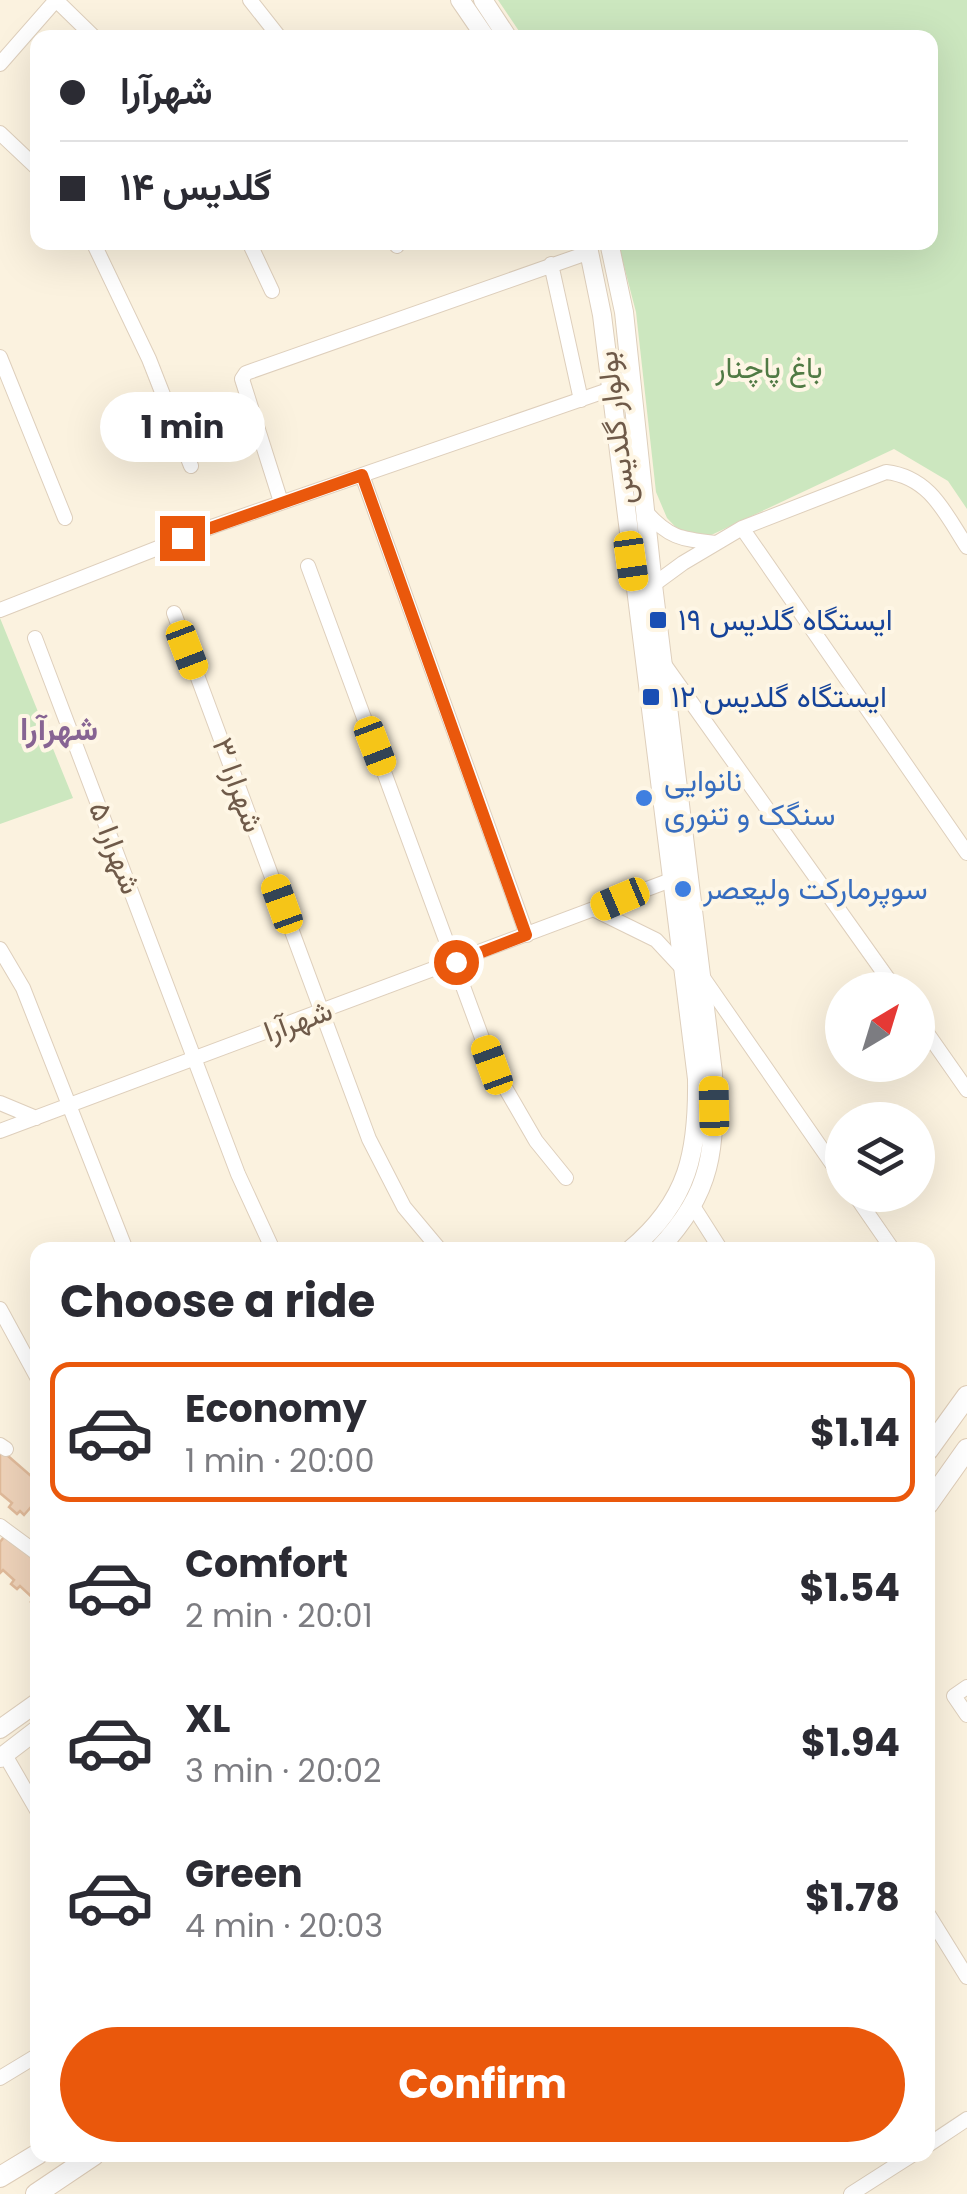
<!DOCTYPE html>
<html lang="en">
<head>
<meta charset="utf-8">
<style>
	body { margin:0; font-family:Poppins,Vazirmatn,sans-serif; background:#f2f2f3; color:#2b2b33; height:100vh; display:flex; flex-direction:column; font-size:38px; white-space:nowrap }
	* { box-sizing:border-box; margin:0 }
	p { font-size:32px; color:#7c7c81 }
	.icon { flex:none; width:55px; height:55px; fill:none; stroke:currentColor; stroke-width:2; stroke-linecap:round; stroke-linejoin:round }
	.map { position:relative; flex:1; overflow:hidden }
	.side { position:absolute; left:30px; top:1242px; width:905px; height:920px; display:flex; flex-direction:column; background:#fff; border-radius:20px; box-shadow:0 10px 40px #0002 }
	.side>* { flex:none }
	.hud { position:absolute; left:30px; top:30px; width:908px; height:220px; border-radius:20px; box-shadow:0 10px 40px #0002; display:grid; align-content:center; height:220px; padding:0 30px; background:#fff }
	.needle { width:65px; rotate:38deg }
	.fabs { position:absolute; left:825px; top:972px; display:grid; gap:20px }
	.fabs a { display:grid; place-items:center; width:110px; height:110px; border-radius:50%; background:#fff; box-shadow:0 10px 40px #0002; font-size:50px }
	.end { position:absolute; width:45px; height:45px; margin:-22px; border:12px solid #ea580c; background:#fff; box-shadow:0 0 0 5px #fff }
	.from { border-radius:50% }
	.bubble { position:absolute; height:70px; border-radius:35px; background:#fff; box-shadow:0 10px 40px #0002; font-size:32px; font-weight:700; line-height:70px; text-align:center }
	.car { position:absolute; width:30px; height:60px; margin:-30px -15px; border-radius:12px; box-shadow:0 0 8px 2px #0007; background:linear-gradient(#f5c518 24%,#345 0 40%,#f5c518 0 76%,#345 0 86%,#f5c518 0) }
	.hud b { display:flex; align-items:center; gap:35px; height:95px; font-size:38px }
	.hud b+b { border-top:2px solid #e1e1e2 }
	.hud i { width:25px; height:25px; background:#2b2b33 }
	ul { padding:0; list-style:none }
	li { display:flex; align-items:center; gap:30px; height:140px; margin:0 20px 15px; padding:0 10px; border:5px solid transparent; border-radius:20px }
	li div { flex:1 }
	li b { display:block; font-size:38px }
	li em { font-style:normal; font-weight:700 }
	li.on { border-color:#ea580c }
	li>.icon { width:90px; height:90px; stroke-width:1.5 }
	h2 { padding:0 30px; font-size:45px; line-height:120px }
	.action { display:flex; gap:20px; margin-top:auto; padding:20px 30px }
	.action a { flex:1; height:115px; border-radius:60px; background:#ea580c; color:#fff; font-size:40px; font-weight:700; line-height:115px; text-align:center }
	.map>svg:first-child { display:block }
	.green { fill:#cce7bf }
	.building { fill:#eed2b9; stroke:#e0ba9a; stroke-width:2.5 }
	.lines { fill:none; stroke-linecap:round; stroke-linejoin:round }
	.minor-casing { stroke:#decfbc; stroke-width:16 }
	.tertiary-casing { stroke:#decfbc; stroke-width:20 }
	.secondary-casing { stroke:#dfcdb8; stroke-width:22 }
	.minor { stroke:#fff; stroke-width:14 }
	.tertiary { stroke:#fff; stroke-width:18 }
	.secondary { stroke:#fff; stroke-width:20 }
	.route { stroke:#ea580c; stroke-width:12 }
	.transit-dot { fill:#1a4fb4; stroke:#fef6e5; stroke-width:4 }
	.shop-dot { fill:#3f7fe0; stroke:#fef6e5; stroke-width:4 }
	.labels { text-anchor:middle; stroke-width:8; stroke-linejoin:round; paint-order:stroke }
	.park-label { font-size:30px; fill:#507a44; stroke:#fef6e5 }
	.street-label { font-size:30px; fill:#6f5a49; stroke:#fef6e5 }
	.transit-label { font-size:30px; fill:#164399; stroke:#fef6e5; text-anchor:start }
	.shop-label { font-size:30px; fill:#366cbe; stroke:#fef6e5; text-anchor:start }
	.neighbourhood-label { font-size:32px; font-weight:bold; fill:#876493; stroke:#fef6e5 }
</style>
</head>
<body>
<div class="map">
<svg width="967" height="2194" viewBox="0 0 967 2194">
	<rect width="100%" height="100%" fill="#fbf2df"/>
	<path class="green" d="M498,0h469v509l-19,-28 -54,-32 -187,88 -23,-1 -17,-18 -11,-26 -20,-180 -18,-69 312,-1v-204l-407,-1z
		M0,618l73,180 -73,26z"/>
	<path class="building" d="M0,1449l38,33v17l-14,16 -4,-4 -3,3 -8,-7 3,-4 -12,-10z
		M8,1532l30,26v50l-7,-6 3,-3 -14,-13 -3,3 -6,-5 3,-4 -11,-10 -3,3v-31z"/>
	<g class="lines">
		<g class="minor-casing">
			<path id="minor" d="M56,0l39,38
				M250,0l30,38
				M0,64l56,-64
				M0,133l38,36
				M93,242l56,117 42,107
				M249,242l23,49
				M396,242l1,4
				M551,264l30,136
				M0,357l65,161
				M362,475l165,460
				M281,502l-39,-123 4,-6 344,-121
				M645,511c24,27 36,28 70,32
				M742,528l225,325
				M308,566l184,499 44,76 30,37
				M653,585l30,-22 59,-35 144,-56c44,5 59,41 81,75
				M0,610l214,-84 397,-137
				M174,613l195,526 35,68 36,43
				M35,638l203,536 35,76
				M664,664l232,326
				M595,910l61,30 27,29
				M0,949l23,39 103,262
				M704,979l138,199
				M918,1020l49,70
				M0,1103l36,15
				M0,1131l679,-254
				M855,1195l38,55
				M693,1206l28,44
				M0,1309l38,70
				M0,1445l6,4
				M0,1526l38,28
				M967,1687l-13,9 13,19
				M5,1755l33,57
				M928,1914l39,63
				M0,2078l38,-23
				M928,2145l39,-26
				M851,2194l61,-39"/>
		</g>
		<g class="tertiary-casing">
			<path id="tertiary" d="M460,0l26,38
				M483,0l25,38
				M587,242l15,73 95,764c1,72 -8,122 -67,171
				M609,242l15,70 29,273 60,488c2,77 1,117 -55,177
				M0,1729l38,-27
				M0,1758l38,-29"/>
		</g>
		<g class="secondary-casing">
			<path id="secondary" d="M928,1450l39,-54
				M928,1504l39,-55
				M0,2177l38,-23
				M36,2194l58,-39"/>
		</g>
		<use href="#minor" class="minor"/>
		<use href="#tertiary" class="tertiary"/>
		<use href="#secondary" class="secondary"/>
	</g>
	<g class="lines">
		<path class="route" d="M182,538l180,-63 164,460 -70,27"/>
	</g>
	<g class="transit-dot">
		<rect x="648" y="610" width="20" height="20" rx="5"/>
		<rect x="641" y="687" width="20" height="20" rx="5"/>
	</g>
	<g class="shop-dot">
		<circle cx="644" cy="798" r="10"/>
		<circle cx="683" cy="889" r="10"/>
	</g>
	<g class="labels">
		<g class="park-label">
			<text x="769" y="378">باغ پاچنار</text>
		</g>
		<g class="street-label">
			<text transform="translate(616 428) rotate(-97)" y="10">بولوار گلدیس</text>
			<text transform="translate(238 785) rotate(70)" y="10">شهرارا ۳</text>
			<text transform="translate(115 848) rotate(69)" y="10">شهرارا ۵</text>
			<text transform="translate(298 1021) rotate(-20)" y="10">شهرآرا</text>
		</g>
		<g class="transit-label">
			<text x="678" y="630">ایستگاه گلدیس ۱۹</text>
			<text x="671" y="707">ایستگاه گلدیس ۱۲</text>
		</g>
		<g class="shop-label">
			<text x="664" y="791">نانوایی<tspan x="664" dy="34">سنگک و تنوری</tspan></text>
			<text x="703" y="899">سوپرمارکت ولیعصر</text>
		</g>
		<g class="neighbourhood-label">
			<text x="59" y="740">شهرآرا</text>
		</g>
	</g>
</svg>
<div class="fabs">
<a><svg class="needle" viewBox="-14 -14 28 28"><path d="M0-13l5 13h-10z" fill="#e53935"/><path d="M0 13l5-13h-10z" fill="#7c7c81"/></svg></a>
<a><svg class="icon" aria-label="layers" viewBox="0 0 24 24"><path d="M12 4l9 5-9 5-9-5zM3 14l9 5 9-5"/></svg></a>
</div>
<i class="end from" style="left:456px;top:962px"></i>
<i class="end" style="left:182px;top:538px"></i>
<div class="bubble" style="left:100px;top:392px;width:165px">1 min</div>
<i class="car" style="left:631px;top:561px;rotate:172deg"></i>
<i class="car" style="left:187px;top:650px;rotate:159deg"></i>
<i class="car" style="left:375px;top:746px;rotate:159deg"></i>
<i class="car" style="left:620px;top:899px;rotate:247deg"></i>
<i class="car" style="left:282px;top:904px;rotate:340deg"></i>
<i class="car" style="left:492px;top:1065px;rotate:340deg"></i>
<i class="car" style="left:714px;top:1106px;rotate:359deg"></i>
<div class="hud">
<b><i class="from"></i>شهرآرا</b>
<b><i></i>گلدیس ۱۴</b>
</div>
<section class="side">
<h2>Choose a ride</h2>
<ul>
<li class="on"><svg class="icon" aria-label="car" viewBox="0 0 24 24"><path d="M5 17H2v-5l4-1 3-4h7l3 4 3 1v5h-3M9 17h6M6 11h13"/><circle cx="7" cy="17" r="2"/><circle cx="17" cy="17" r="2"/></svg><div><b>Economy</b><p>1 min · 20:00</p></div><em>$1.14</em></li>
<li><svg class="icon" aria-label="car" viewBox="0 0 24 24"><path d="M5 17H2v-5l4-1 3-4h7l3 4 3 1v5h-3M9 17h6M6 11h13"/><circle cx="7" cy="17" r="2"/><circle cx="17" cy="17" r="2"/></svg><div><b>Comfort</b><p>2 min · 20:01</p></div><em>$1.54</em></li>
<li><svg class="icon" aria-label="car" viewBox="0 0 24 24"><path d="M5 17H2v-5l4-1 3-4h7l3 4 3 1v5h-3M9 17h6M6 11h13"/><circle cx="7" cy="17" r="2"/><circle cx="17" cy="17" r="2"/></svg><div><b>XL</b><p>3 min · 20:02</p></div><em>$1.94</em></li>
<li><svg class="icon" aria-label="car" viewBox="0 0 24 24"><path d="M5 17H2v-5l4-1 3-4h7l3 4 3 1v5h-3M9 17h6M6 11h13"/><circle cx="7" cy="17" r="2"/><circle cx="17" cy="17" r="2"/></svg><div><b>Green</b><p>4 min · 20:03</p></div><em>$1.78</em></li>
</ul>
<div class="action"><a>Confirm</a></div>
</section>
</div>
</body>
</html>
